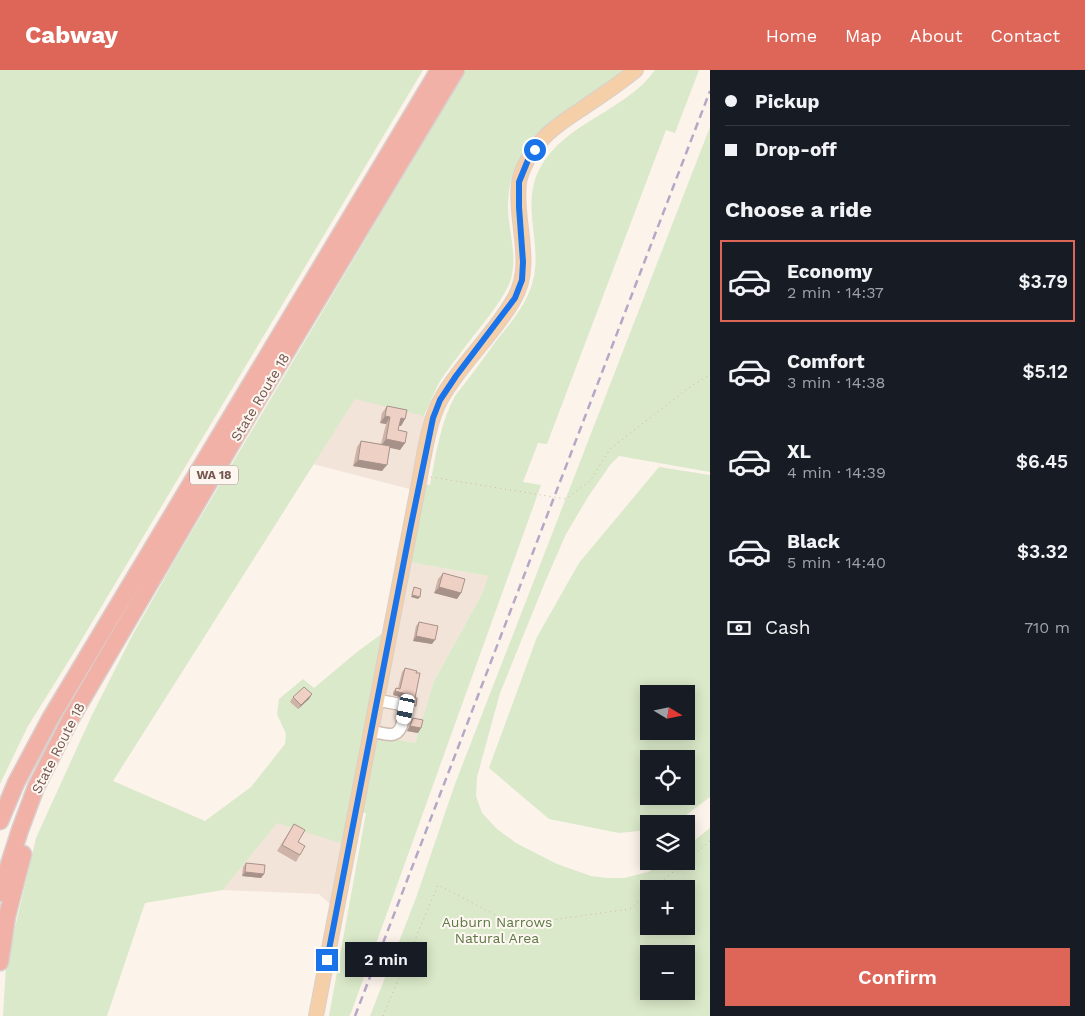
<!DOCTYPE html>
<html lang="en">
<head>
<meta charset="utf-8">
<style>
	body { margin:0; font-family:"Work Sans",sans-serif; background:#242831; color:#f1f3f6; height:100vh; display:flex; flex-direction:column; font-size:19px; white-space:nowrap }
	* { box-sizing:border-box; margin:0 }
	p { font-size:16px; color:#9ea1a6 }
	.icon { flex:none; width:28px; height:28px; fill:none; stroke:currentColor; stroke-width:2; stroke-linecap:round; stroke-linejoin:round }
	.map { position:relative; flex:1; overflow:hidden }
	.drawer { display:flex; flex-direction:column; background:#171b24; width:375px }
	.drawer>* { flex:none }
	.top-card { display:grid; align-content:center; height:110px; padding:0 15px; background:#171b24 }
	.needle { width:32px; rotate:100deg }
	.tools { position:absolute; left:640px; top:615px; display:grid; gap:10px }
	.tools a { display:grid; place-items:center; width:55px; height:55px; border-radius:0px; background:#171b24; box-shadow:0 2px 12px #0003; font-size:25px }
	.end { position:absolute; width:22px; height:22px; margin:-11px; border:6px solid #1a73e8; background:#fff; box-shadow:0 0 0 2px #fff }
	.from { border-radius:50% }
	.bubble { position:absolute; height:35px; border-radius:0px; background:#171b24; box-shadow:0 2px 12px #0003; font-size:16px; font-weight:600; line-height:35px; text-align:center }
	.car { position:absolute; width:15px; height:30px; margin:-15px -8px; border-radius:6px; box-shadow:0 0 4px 1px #0007; background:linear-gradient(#fff 24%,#345 0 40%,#fff 0 76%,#345 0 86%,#fff 0) }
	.top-card b { display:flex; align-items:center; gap:18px; height:48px; font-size:19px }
	.top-card b+b { border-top:1px solid #363941 }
	.top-card i { width:12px; height:12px; background:#f1f3f6 }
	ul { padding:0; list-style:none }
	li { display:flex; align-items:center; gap:15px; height:82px; margin:0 10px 8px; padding:0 5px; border:2px solid transparent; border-radius:0px }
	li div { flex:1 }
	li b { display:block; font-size:19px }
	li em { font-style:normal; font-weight:600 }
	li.active { border-color:#dd6658 }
	li>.icon { width:45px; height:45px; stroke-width:1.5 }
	h2 { padding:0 15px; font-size:22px; line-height:60px }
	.pay { display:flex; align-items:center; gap:12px; height:55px; padding:0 15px; font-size:19px }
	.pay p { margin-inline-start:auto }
	.cta { display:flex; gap:10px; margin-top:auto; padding:10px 15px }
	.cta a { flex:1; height:58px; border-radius:0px; background:#dd6658; color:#fff; font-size:20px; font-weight:600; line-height:58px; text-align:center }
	header { display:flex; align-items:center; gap:30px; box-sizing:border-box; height:70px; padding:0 25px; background:#dd6658; color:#fff }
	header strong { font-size:24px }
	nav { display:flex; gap:28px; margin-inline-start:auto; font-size:18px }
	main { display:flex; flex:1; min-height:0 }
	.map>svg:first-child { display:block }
	.residential { fill:#f3e4d9 }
	.green { fill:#dae9c9; fill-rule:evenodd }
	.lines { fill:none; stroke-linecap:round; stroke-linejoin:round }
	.minor-casing { stroke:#cfbcb3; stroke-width:14 }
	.major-casing { stroke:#d8d0ce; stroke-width:16 }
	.highway-casing { stroke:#d8d0ce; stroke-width:19 }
	.path { stroke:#d5b3a6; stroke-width:1; stroke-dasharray:1 4; stroke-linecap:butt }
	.minor { stroke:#fff; stroke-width:11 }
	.major { stroke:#f5cfa8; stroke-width:14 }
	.highway { stroke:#f1b1a6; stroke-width:16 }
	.rail { stroke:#b5a8c6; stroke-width:2.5; stroke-dasharray:8 5; stroke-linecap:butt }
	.wall { fill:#ceb3a9 }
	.shaded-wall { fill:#a79289 }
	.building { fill:#efd0c4; stroke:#a79289 }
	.route { stroke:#1a73e8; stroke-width:6 }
	.labels { text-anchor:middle; stroke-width:4; stroke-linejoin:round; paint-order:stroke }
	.shield { fill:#fef7f1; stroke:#9e8880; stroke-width:1 }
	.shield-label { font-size:12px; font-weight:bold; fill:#75584f }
	.street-label { font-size:14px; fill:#75584f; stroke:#fef7f1 }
	.park-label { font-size:14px; fill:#5d7a47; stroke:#fef7f1 }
</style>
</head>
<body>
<header>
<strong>Cabway</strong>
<nav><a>Home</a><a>Map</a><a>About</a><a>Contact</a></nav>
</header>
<main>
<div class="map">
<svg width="710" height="946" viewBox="0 0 710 946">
	<rect width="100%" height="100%" fill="#fcf3eb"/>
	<path class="residential" d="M355,328l78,20 -16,73 -104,-27z
		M403,491l85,15 -6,18 -48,87 -19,62 -45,-9z
		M277,752l66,22 -12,61 -12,-11 -96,-4z"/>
	<path class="green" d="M0,0h423l-350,584 -45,72 -28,58z
		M466,0h161c-48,40 -116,59 -119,133 -1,26 11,52 2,79 -6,14 -15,26 -24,38 -15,19 -30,38 -44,58 -7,11 -12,25 -18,38l-69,-17 -242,382 92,40 46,-34 34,-43 1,-10 -9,-20 2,-15 24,-20 11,9 43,-36 34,-25 -48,217 -66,-21 -54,67 -78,13 -38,113h-104l3,-50 30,-128 56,-123 40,-79 43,-76z
		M655,0h44l-24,63 -9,-3 -119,314 -9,-1 -15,39 18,3 -190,528 -2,3h-20l37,-203 -11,-1 15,-78 45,9 19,-62 48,-87 6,-18 -85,-15 16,-78 11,2c6,-31 10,-61 25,-89 14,-18 28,-36 41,-55 16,-20 33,-39 38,-65 7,-36 -13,-73 6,-108 25,-46 85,-56 115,-98z
		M710,57v345l-91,-16 -9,9 -22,32 -22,37 -21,48 -45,111 -23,84 -1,19 6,17 15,16 19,14 41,21 34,12 16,2h17l24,-6 18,-11h20v-14l24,-19v188h-340l46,-118 39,-114zM649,819h37v37h-37zM649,884h37v37h-37z
		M659,397l51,8v322l-36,27h-25v6l-30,3 -70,-14 -60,-51 48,-131 42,-74zM649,624h37v37h-37zM649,689h37v37h-37z"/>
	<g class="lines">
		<g class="minor-casing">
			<path id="minor" d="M371,661c16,3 28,10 32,-11 1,-6 3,-10 0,-15l-26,-5"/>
		</g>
		<g class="major-casing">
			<path id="major" d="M316,946l100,-518c6,-28 11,-75 25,-99 20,-36 53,-64 73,-100 21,-35 0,-78 5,-116 2,-15 13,-32 23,-43 10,-12 25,-21 38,-30 19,-13 38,-25 56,-40"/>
		</g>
		<g class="highway-casing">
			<path id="highway" d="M0,751l16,-38 34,-64 389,-649
				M0,823l20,-63 16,-43 34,-67 182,-311 204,-339
				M0,892l7,-46 16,-62"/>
		</g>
		<path class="path" d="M431,407l135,22 24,-18 20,-32 81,-63 19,-11
			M686,791l24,-20
			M653,819l33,-28
			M383,946l55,-131 77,40 115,-16 19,-17"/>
		<use href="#minor" class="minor"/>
		<use href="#major" class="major"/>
		<use href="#highway" class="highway"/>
		<path class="rail" d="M355,946l355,-925"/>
	</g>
	<path class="wall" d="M387,336l18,13 -4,7 -2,-1 -1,5 7,13 -5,7 -10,-3 -8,24 -29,-5 4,-19 4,-6 20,3 5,-20 -6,-1 2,-10z
		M443,503l18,20 -4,6 -23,-6 4,-14z
		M419,552l13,22 -19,-3 3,-15z
		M405,598l10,30h2l-4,12h-1l-1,-6 -4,-5 -14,-4v-3l3,-4h2l4,-16z
		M312,624l-3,5 -11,10 -8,-7 3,-5z
		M413,648l8,10 -3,5 -11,-2 3,-8z
		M294,754l6,31 -4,7 -19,-11z
		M246,793l18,11 -3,4 -19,-2 1,-9z"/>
	<path class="shaded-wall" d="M385,346l5,1 -4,7 -6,-1z
		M401,348l4,1 -4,7 -5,-1z
		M386,369l19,4 -5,7 -19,-4z
		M358,390l29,5 -5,6 -29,-5z
		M439,517l22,6 -4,6 -23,-6z
		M412,525l8,2 -2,2 -7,-2z
		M416,566l19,4 -3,4 -19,-3z
		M395,621l15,4 -3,4 -14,-4z
		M312,624l-3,5 -11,10 3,-4z
		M410,656l11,2 -3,5 -11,-2z
		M245,802l19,2 -3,4 -19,-2z"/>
	<path class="building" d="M387,336l20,4 -2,9 -4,-1 -3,12 9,2 -2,11 -19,-4 4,-22 -5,-1z
		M361,371l29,5 -3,19 -29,-5z
		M443,503l22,6 -4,14 -22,-6z
		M414,517l7,2 -1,8 -8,-2z
		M419,552l19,4 -3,14 -19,-4z
		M405,598l12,3 -1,2h4l-5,25h2l-1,8h-1l-2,-6 -3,-5 -15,-4 1,-3 4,1z
		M304,617l8,7 -11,11 -8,-8z
		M413,648l10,2 -2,8 -11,-2z
		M294,754l11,6 -7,12 7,4 -5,9 -18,-10z
		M246,793l19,2 -1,9 -19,-2z"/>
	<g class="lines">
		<path class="route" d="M327,890l83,-430 23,-112 7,-18 16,-24 59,-78 7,-18 1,-18 -4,-55v-25l9,-22 7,-10"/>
	</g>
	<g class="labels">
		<rect class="shield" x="190" y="395.5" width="48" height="19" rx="4"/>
		<g class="shield-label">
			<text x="214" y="409">WA 18</text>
		</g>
		<g class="street-label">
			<text transform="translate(260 327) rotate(-59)" y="5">State Route 18</text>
			<text transform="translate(58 678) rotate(-63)" y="5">State Route 18</text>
		</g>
		<g class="park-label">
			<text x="497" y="857">Auburn Narrows<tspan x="497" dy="16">Natural Area</tspan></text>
		</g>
	</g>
</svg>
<div class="tools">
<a><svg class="needle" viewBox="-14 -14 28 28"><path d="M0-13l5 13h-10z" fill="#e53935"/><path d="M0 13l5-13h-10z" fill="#9ea1a6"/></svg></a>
<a><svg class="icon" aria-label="locate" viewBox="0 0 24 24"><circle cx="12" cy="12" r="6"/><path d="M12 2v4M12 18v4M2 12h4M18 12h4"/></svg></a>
<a><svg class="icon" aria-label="layers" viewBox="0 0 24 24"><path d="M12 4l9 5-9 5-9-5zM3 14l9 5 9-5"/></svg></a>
<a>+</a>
<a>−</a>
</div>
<i class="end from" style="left:535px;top:80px"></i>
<i class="end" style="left:327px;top:890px"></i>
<div class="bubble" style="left:345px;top:872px;width:82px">2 min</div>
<i class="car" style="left:406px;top:639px;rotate:192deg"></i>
</div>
<section class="drawer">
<div class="top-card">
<b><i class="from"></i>Pickup</b>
<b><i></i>Drop-off</b>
</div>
<h2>Choose a ride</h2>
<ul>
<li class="active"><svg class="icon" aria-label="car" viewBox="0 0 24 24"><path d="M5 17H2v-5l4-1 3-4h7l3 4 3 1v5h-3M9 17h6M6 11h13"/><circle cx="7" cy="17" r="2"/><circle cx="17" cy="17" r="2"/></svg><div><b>Economy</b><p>2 min · 14:37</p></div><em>$3.79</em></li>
<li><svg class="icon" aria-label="car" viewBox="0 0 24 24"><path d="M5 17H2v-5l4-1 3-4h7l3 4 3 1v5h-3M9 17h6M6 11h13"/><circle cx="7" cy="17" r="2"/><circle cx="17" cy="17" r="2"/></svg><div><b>Comfort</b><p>3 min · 14:38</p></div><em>$5.12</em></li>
<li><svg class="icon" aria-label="car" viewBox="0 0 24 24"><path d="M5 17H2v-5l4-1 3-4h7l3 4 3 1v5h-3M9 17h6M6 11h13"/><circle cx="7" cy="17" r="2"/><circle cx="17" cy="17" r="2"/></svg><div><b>XL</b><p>4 min · 14:39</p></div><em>$6.45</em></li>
<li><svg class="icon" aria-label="car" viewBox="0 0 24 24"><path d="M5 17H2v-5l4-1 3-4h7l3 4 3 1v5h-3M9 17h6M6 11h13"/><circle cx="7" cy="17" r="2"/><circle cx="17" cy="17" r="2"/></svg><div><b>Black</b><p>5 min · 14:40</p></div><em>$3.32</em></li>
</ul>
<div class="pay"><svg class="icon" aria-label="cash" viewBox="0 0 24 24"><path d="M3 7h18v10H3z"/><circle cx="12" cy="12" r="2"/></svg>Cash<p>710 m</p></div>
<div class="cta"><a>Confirm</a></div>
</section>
</main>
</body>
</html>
